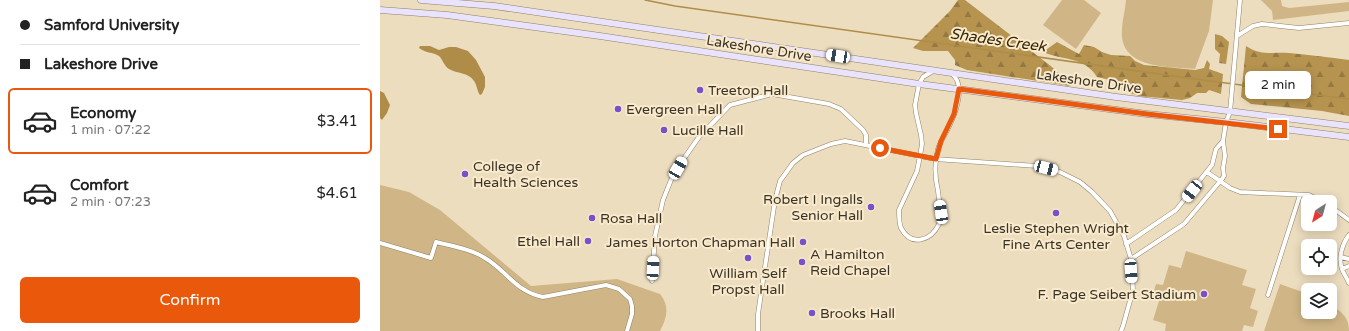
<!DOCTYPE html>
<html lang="en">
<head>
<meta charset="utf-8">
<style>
	body { margin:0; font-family:"Varela Round",sans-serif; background:#f2f2f2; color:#222; height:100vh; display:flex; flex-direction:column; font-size:15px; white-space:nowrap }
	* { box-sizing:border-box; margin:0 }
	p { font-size:13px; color:#767676 }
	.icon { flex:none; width:22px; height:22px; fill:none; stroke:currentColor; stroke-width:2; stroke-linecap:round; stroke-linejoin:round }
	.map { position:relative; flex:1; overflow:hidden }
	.drawer { display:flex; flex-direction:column; background:#fff; width:380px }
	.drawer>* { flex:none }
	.banner { display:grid; align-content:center; height:88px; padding:0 20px; background:#fff }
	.needle { width:26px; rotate:216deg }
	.tools { position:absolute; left:921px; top:195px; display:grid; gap:8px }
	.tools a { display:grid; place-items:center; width:36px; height:36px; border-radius:6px; background:#fff; box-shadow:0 2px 10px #0003; font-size:20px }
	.end { position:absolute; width:18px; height:18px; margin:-9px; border:5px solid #ea580c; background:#fff; box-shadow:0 0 0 2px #fff }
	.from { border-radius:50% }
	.bubble { position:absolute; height:28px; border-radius:6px; background:#fff; box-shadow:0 2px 10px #0003; font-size:13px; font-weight:600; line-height:28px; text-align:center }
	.car { position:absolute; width:12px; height:24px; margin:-12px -6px; border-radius:5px; box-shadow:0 0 3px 1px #0007; background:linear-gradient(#fff 24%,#345 0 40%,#fff 0 76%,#345 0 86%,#fff 0) }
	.banner b { display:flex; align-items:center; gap:14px; height:38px; font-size:15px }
	.banner b+b { border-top:1px solid #e0e0e0 }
	.banner i { width:10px; height:10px; background:#222 }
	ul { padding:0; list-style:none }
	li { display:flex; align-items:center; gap:12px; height:66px; margin:0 8px 6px; padding:0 12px; border:2px solid transparent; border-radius:6px }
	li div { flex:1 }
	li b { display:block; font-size:15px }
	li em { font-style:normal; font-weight:600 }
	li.active { border-color:#ea580c }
	li>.icon { width:36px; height:36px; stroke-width:1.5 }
	.primary-button { display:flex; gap:8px; margin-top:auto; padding:8px 20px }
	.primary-button a { flex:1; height:46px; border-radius:6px; background:#ea580c; color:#fff; font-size:16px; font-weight:600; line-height:46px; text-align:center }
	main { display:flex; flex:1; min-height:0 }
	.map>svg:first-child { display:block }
	.green { fill:#d0b687 }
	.forest { fill:url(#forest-firs) }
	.water { fill:#af8d48 }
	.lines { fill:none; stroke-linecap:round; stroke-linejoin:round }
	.stream { stroke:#af8d48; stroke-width:1.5 }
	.minor-casing { stroke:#908165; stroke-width:5 }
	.secondary-casing { stroke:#908165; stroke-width:7 }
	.minor { stroke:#fff; stroke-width:4 }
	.secondary { stroke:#eae3fe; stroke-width:6 }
	.route { stroke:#ea580c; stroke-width:5 }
	.poi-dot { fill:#7850ca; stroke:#faeacc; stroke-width:1.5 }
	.labels { text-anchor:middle; stroke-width:4; stroke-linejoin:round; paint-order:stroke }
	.street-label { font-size:14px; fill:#3a3428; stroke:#faeacc }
	.poi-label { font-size:14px; fill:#3a3428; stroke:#faeacc; text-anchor:start }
	.water-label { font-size:15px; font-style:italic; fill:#352607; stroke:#faeacc }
</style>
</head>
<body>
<main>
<section class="drawer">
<div class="banner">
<b><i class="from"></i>Samford University</b>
<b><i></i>Lakeshore Drive</b>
</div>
<ul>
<li class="active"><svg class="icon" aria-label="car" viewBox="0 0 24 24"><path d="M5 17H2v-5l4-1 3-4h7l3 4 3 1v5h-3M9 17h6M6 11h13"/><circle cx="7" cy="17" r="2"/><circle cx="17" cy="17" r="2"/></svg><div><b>Economy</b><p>1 min · 07:22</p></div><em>$3.41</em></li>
<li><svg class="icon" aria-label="car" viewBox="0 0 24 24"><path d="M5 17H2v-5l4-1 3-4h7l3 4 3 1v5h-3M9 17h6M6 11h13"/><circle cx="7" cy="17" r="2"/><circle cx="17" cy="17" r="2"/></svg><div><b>Comfort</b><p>2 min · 07:23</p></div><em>$4.61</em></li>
</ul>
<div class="primary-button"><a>Confirm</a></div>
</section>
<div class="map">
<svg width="969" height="331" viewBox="0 0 969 331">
	<defs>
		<pattern id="forest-firs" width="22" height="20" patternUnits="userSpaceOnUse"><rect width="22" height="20" fill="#b6934f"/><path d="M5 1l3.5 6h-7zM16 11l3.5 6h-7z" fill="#957942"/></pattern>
	</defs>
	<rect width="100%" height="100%" fill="#edddbf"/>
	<path class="green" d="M682,0h22l17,13 -25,36 -33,-24z
		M746,0h87l-4,31 -14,38c-23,-2 -70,0 -73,-32 -1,-12 3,-25 4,-37z
		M881,0h20l1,6 7,2 60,-6v9l-76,9 -1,-9z
		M0,185l29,7 31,18 91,76 86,-7 43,15c10,12 7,24 0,37h-280z
		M806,251l61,19 -5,15 14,4 -6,19 8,3 -5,16 -9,-2 -2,6h-77l1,-7 -13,-4 6,-19 -7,-3 4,-14 7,1 6,-20 12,3z
		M900,284l28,10v18h22v-8c11,8 19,12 19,27h-85z"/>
	<path class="forest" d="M578,0h7l87,67c6,6 14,11 18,19l-103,-16 -12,-5v-5l-7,-9h-25l-10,-3 37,-37z
		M835,34l7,2 7,6 -3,22 -7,-1 1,-9 -5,-5z
		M677,42l22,12 5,-9 10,2 8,5 9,3 19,1 5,5 9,4 51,5 9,-2 3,-8 3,4 -1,5 14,5 -2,20 -12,-4 -3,3h-9l-7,5 -8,2 -43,-4 -15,-5 -14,-11 -13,-3c-13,-21 -34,-16 -54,-25z
		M866,46c15,10 27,6 43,7 20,2 40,4 60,7v56l-27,-5 -71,-7 -10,-7z"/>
	<path class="water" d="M40,46h10l9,4 10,-3h7l12,4 8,9 9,17v10l-3,7 -2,1c-3,-4 -3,-10 -6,-14 -6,-9 -17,-7 -25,-12 -5,-3 -6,-9 -10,-13 -6,-4 -14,-3 -20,-8z
		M0,91l4,2 6,12 -3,8 -5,7 -2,-2z"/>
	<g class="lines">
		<path class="stream" d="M265,0l30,6 520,73 154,20"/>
		<g class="minor-casing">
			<path id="minor" d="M857,36l16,-10 9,-2 37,4 50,-5
				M553,71l-10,6 -4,7 -4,21 1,8 5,22 1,9 -2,12 -3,15 -18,39c0,6 0,13 2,18 10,19 30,13 38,-4 4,-10 0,-21 -1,-33 -3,-13 -4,-28 0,-42 3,-10 9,-17 13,-27 6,-13 14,-38 1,-48
				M827,172l23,16 10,4 69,3 14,7
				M950,206l19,14
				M969,235c-7,9 -11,23 -7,34 1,4 5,9 7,14
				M0,243l51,15 5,-16c16,4 35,7 49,16 22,13 31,34 58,39l63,-12 13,4 11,10 2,7v8l-5,17
				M746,244l50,-34 36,-45 4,-16 7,-8
				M961,257l8,2
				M751,259l53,-35 38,-45 2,-3 -1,-8 2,-12 -2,-15 3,-19 4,-10 10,-112
				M962,269l7,-3
				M272,281l3,-45 8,-36 8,-20 14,-23 14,-20 31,-32 42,-11 57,10 12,5 22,21 3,5v10
				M888,295l32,-100
				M378,331v-17l17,-114 5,-19 13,-18 10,-8 28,-11 14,-3 90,18 102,7 23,6 20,10 12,10 18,19 14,25 7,23 2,31 -10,36 -2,5"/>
		</g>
		<g class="secondary-casing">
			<path id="secondary" d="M41,0l73,6 622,91 233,29
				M0,10l67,5 153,21 319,48 228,30 79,8 123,15"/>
		</g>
		<use href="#minor" class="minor"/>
		<use href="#secondary" class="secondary"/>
	</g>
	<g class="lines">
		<path class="route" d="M500,148l56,11 5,-18 13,-27 5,-25 188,25 131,15"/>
	</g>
	<g class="poi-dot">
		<circle cx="320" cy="90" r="4"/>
		<circle cx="238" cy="109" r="4"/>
		<circle cx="284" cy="130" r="4"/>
		<circle cx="85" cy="174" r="4"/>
		<circle cx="491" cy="207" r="4"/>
		<circle cx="676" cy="213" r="4"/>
		<circle cx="212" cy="218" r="4"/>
		<circle cx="208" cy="241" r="4"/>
		<circle cx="423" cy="242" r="4"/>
		<circle cx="368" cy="258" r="4"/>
		<circle cx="422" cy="262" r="4"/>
		<circle cx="824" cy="294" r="4"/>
		<circle cx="432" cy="313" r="4"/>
	</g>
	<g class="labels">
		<g class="street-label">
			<text transform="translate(379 48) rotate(9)" y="5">Lakeshore Drive</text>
			<text transform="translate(709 81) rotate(8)" y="5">Lakeshore Drive</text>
		</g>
		<g class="poi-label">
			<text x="328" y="95">Treetop Hall</text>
			<text x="246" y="114">Evergreen Hall</text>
			<text x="292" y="135">Lucille Hall</text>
			<text x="93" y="171">College of<tspan x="93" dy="16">Health Sciences</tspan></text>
			<text x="483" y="204" text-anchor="end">Robert I Ingalls<tspan x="483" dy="16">Senior Hall</tspan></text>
			<text x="220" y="223">Rosa Hall</text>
			<text x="676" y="233" text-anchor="middle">Leslie Stephen Wright<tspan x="676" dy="16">Fine Arts Center</tspan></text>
			<text x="200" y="246" text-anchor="end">Ethel Hall</text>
			<text x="415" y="247" text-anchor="end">James Horton Chapman Hall</text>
			<text x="430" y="259">A Hamilton<tspan x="430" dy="16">Reid Chapel</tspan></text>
			<text x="368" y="278" text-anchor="middle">William Self<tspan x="368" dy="16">Propst Hall</tspan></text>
			<text x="816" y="299" text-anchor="end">F. Page Seibert Stadium</text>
			<text x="440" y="318">Brooks Hall</text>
		</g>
		<g class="water-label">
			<text transform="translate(618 40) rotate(8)" y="5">Shades Creek</text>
		</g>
	</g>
</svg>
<div class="tools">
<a><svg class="needle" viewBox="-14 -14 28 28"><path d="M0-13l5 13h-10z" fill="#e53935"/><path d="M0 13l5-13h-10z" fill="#767676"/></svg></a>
<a><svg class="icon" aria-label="locate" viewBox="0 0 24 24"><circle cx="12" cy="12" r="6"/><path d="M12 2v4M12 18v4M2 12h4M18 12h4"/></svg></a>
<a><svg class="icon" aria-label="layers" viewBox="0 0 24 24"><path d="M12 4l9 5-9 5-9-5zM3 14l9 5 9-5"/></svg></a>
</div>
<i class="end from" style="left:500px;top:148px"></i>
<i class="end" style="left:898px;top:129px"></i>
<div class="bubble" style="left:865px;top:71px;width:66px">2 min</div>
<i class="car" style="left:458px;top:56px;rotate:279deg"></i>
<i class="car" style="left:298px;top:168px;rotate:30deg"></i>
<i class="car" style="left:666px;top:168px;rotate:105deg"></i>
<i class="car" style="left:812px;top:191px;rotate:218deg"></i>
<i class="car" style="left:561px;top:212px;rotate:351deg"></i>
<i class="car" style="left:273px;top:268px;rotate:3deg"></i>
<i class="car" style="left:751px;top:271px;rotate:176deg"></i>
</div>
</main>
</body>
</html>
